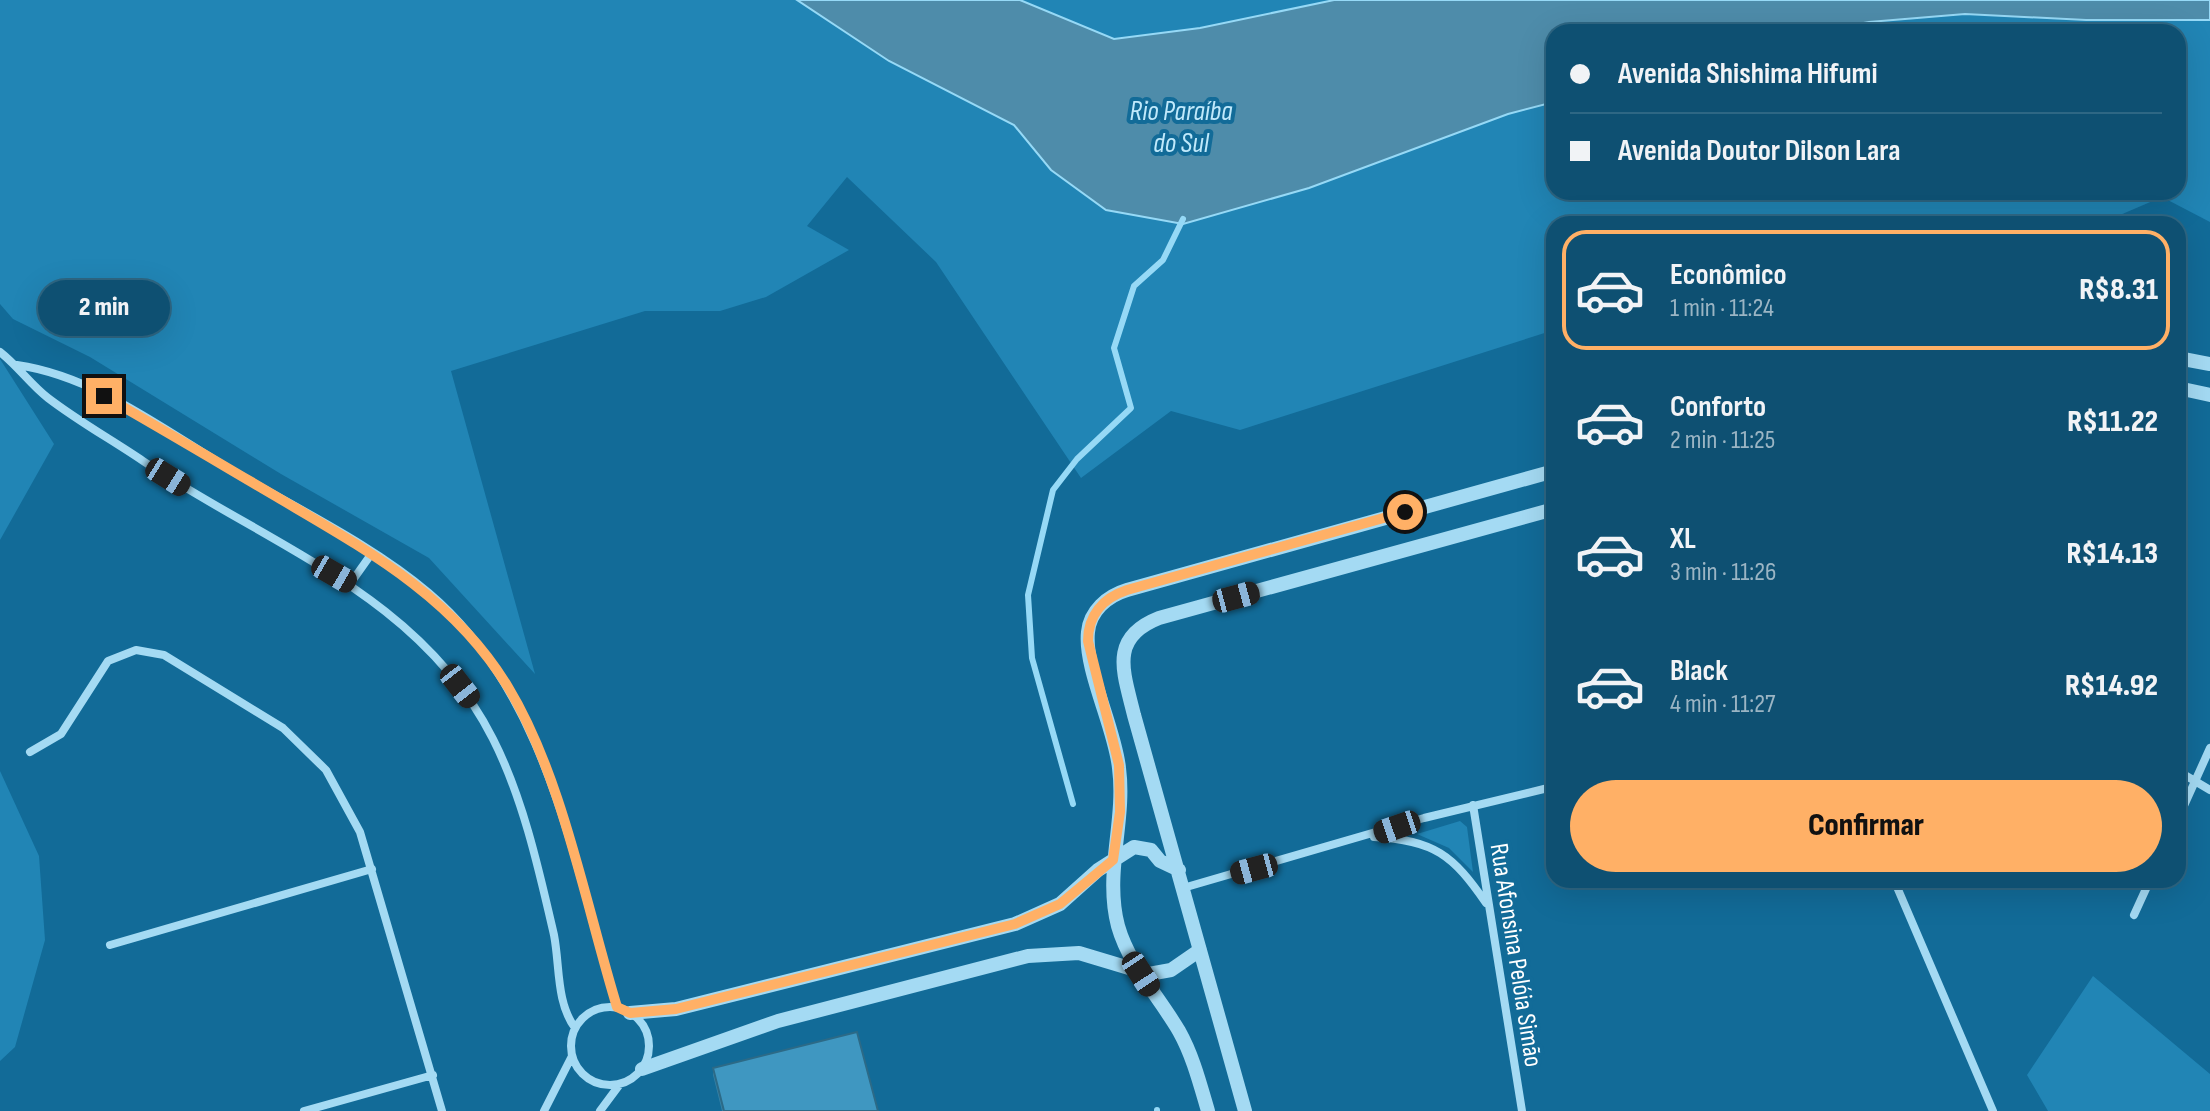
<!DOCTYPE html>
<html lang="pt">
<head>
<meta charset="utf-8">
<style>
	body { margin:0; font-family:"Sofia Sans Condensed",sans-serif; background:#175777; color:#f1f3f6; height:100vh; display:flex; flex-direction:column; font-size:30px; white-space:nowrap }
	* { box-sizing:border-box; margin:0 }
	p { font-size:26px; color:#9bb5c4 }
	.icon { flex:none; width:44px; height:44px; fill:none; stroke:currentColor; stroke-width:2; stroke-linecap:round; stroke-linejoin:round }
	.map { position:relative; flex:1; overflow:hidden }
	.side { position:absolute; left:1546px; top:216px; width:640px; height:672px; display:flex; flex-direction:column; background:#0e5072; border-radius:24px; box-shadow:0 8px 32px #0002,0 0 0 2px #2e6784 }
	.side>* { flex:none }
	.guide { position:absolute; left:1546px; top:24px; width:640px; height:176px; border-radius:24px; box-shadow:0 8px 32px #0002,0 0 0 2px #2e6784; display:grid; align-content:center; height:176px; padding:0 24px; background:#0e5072 }
	.end { position:absolute; width:36px; height:36px; margin:-18px; border:10px solid #ffb066; background:#111; box-shadow:0 0 0 4px #111 }
	.from { border-radius:50% }
	.bubble { position:absolute; height:56px; border-radius:28px; background:#0e5072; box-shadow:0 8px 32px #0002,0 0 0 2px #2e6784; font-size:26px; font-weight:800; line-height:56px; text-align:center }
	.car { position:absolute; width:24px; height:48px; margin:-24px -12px; border-radius:10px; box-shadow:0 0 6px 2px #0007; background:linear-gradient(#222 24%,#8ab4d8 0 40%,#222 0 76%,#8ab4d8 0 86%,#222 0) }
	.guide b { display:flex; align-items:center; gap:28px; height:76px; font-size:30px }
	.guide b+b { border-top:2px solid #2e6784 }
	.guide i { width:20px; height:20px; background:#f1f3f6 }
	ul { padding:14px 0 0; list-style:none }
	li { display:flex; align-items:center; gap:24px; height:120px; margin:0 16px 12px; padding:0 8px; border:4px solid transparent; border-radius:24px }
	li div { flex:1 }
	li b { display:block; font-size:30px }
	li em { font-style:normal; font-weight:800 }
	li.on { border-color:#ffb066 }
	li>.icon { width:72px; height:72px; stroke-width:1.5 }
	.cta { display:flex; gap:16px; margin-top:auto; padding:16px 24px }
	.cta a { flex:1; height:92px; border-radius:48px; background:#ffb066; color:#111; font-size:32px; font-weight:800; line-height:92px; text-align:center }
	.map>svg:first-child { display:block }
	.green { fill:#2185b5 }
	.water { fill:#4e8caa; stroke:#96d9f6; stroke-width:2 }
	.lines { fill:none; stroke-linecap:round; stroke-linejoin:round }
	.stream { stroke:#96d9f6; stroke-width:6 }
	.minor { stroke:#a4daf3; stroke-width:8 }
	.tertiary { stroke:#a4daf3; stroke-width:14 }
	.wall { fill:#3682a6 }
	.building { fill:#3f97c1; stroke:#2c6a87; stroke-width:2 }
	.route { stroke:#ffb066; stroke-width:10 }
	.labels { text-anchor:middle; stroke-width:8; stroke-linejoin:round; paint-order:stroke }
	.street-label { font-size:26px; fill:#fff; stroke:#126b98 }
	.water-label { font-size:28px; font-style:italic; fill:#c0e9fb; stroke:#126b98 }
</style>
</head>
<body>
<div class="map">
<svg width="2210" height="1111" viewBox="0 0 2210 1111">
	<rect width="100%" height="100%" fill="#126b98"/>
	<path class="green" d="M0,0h797l92,61 126,64 36,45 132,54 126,-36 199,-74 46,-12v90h624v-160h-363l54,-10 96,-8 121,6 115,-1 9,1v202l-48,-25 -63,27h-545v106l-314,100 -69,-19 -90,67 -145,-216 -89,-85 -40,49 42,24 -83,47 -46,14h-75l-194,60 84,303 -106,-116 -148,-84 -191,-117 -77,-38 -13,-15z
		M1020,0h314l-134,28 -86,11z
		M0,359l54,85 -54,96z
		M0,771l39,85 6,84 -30,107 -15,14z
		M1460,821l7,6 6,45 -24,-24 -32,-14z
		M2093,976l117,98v37h-162l-21,-36z"/>
	<path class="water" d="M797,0h223l94,39 86,-11 134,-28h876v20h-124l-121,-6 -96,8 -54,10h-261v70l-46,12 -199,74 -126,36 -77,-14 -55,-40 -37,-45 -125,-64z"/>
	<g class="lines">
		<path class="stream" d="M1073,804l-41,-146 -4,-63 25,-105 24,-31 54,-51 -17,-60 20,-62 29,-26 20,-41
			M1157,1110v1"/>
		<path class="minor" d="M0,352c18,14 30,32 48,46 30,23 64,42 95,63 126,84 278,135 350,278 30,59 46,131 61,196 6,31 2,67 21,93
			M17,365c77,11 146,64 211,103 67,40 142,75 201,125 120,102 144,271 188,414
			M350,584l22,-31
			M30,752l31,-18 47,-73 28,-11 28,5 119,73 43,42 34,62 82,279
			M2178,771l32,19
			M1473,805l49,306
			M2178,819l32,-71
			M1374,837c60,3 79,18 112,66
			M1894,880l99,231
			M1183,888l241,-70 128,-31
			M2134,915l16,-35
			M110,945l262,-76
			M571 1046a39 39 0 1 1 78 0a39 39 0 1 1-78 0Z
			M304,1111l129,-36
			M544,1111l28,-55
			M600,1111l20,-27"/>
		<path class="tertiary" d="M2178,358l32,6
			M2178,388l32,7
			M630,1013l46,-4 339,-85 45,-20 38,-34 36,-23 17,3 9,11 19,9
			M642,1069l136,-48 250,-65 51,-3 70,21 22,-4 29,-20
			M1208,1111c-8,-27 -15,-55 -29,-80 -20,-34 -50,-66 -61,-105 -14,-53 8,-105 1,-158 -4,-40 -35,-99 -31,-136 2,-21 19,-36 39,-42l427,-119
			M1245,1111l-111,-396c-10,-42 -26,-77 25,-97l395,-109"/>
	</g>
	<path class="wall" d="M713,1068l165,43h-156l-9,-36z"/>
	<path class="building" d="M857,1032l21,79h-154l-11,-43z"/>
	<g class="lines">
		<path class="route" d="M104,396c58,33 115,67 173,101 88,52 176,99 231,190 54,89 78,219 109,320l13,6 46,-4 339,-85 45,-20 53,-44 7,-48 -1,-47 -31,-124c0,-26 15,-43 39,-51l278,-78"/>
	</g>
	<g class="labels">
		<g class="street-label">
			<text transform="translate(1517 955) rotate(81)" y="9">Rua Afonsina Pelóia Simão</text>
		</g>
		<g class="water-label">
			<text x="1181" y="120">Rio Paraíba<tspan x="1181" dy="32">do Sul</tspan></text>
		</g>
	</g>
</svg>
<i class="end from" style="left:1405px;top:512px"></i>
<i class="end" style="left:104px;top:396px"></i>
<div class="bubble" style="left:38px;top:280px;width:132px">2 min</div>
<i class="car" style="left:168px;top:477px;rotate:122deg"></i>
<i class="car" style="left:334px;top:574px;rotate:120deg"></i>
<i class="car" style="left:1236px;top:597px;rotate:75deg"></i>
<i class="car" style="left:460px;top:686px;rotate:142deg"></i>
<i class="car" style="left:1397px;top:827px;rotate:251deg"></i>
<i class="car" style="left:1254px;top:869px;rotate:255deg"></i>
<i class="car" style="left:1141px;top:974px;rotate:147deg"></i>
<div class="guide">
<b><i class="from"></i>Avenida Shishima Hifumi</b>
<b><i></i>Avenida Doutor Dilson Lara</b>
</div>
<section class="side">
<ul>
<li class="on"><svg class="icon" aria-label="car" viewBox="0 0 24 24"><path d="M5 17H2v-5l4-1 3-4h7l3 4 3 1v5h-3M9 17h6M6 11h13"/><circle cx="7" cy="17" r="2"/><circle cx="17" cy="17" r="2"/></svg><div><b>Econômico</b><p>1 min · 11:24</p></div><em>R$8.31</em></li>
<li><svg class="icon" aria-label="car" viewBox="0 0 24 24"><path d="M5 17H2v-5l4-1 3-4h7l3 4 3 1v5h-3M9 17h6M6 11h13"/><circle cx="7" cy="17" r="2"/><circle cx="17" cy="17" r="2"/></svg><div><b>Conforto</b><p>2 min · 11:25</p></div><em>R$11.22</em></li>
<li><svg class="icon" aria-label="car" viewBox="0 0 24 24"><path d="M5 17H2v-5l4-1 3-4h7l3 4 3 1v5h-3M9 17h6M6 11h13"/><circle cx="7" cy="17" r="2"/><circle cx="17" cy="17" r="2"/></svg><div><b>XL</b><p>3 min · 11:26</p></div><em>R$14.13</em></li>
<li><svg class="icon" aria-label="car" viewBox="0 0 24 24"><path d="M5 17H2v-5l4-1 3-4h7l3 4 3 1v5h-3M9 17h6M6 11h13"/><circle cx="7" cy="17" r="2"/><circle cx="17" cy="17" r="2"/></svg><div><b>Black</b><p>4 min · 11:27</p></div><em>R$14.92</em></li>
</ul>
<div class="cta"><a>Confirmar</a></div>
</section>
</div>
</body>
</html>
